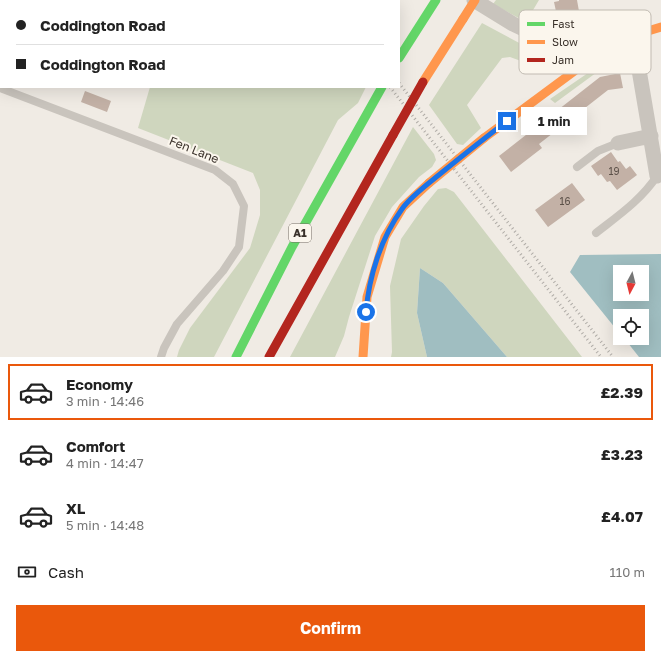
<!DOCTYPE html>
<html lang="en">
<head>
<meta charset="utf-8">
<style>
	body { margin:0; font-family:"Golos Text",sans-serif; background:#f6f6f6; color:#222; height:100vh; display:flex; flex-direction:column; font-size:15px; white-space:nowrap }
	* { box-sizing:border-box; margin:0 }
	p { font-size:13px; color:#767676 }
	.icon { flex:none; width:22px; height:22px; fill:none; stroke:currentColor; stroke-width:2; stroke-linecap:round; stroke-linejoin:round }
	.map { position:relative; height:357px; overflow:hidden }
	.drawer { display:flex; flex-direction:column; background:#fff; flex:1 }
	.drawer>* { flex:none }
	.guide { position:absolute; left:0px; top:0px; width:400px; height:88px; box-shadow:0 4px 16px #0002; display:grid; align-content:center; height:88px; padding:0 16px; background:#fff }
	.needle { width:26px; rotate:187deg }
	.tools { position:absolute; left:613px; top:265px; display:grid; gap:8px }
	.tools a { display:grid; place-items:center; width:36px; height:36px; border-radius:0px; background:#fff; box-shadow:0 4px 16px #0002; font-size:20px }
	.end { position:absolute; width:18px; height:18px; margin:-9px; border:5px solid #1a73e8; background:#fff; box-shadow:0 0 0 2px #fff }
	.from { border-radius:50% }
	.bubble { position:absolute; height:28px; border-radius:0px; background:#fff; box-shadow:0 4px 16px #0002; font-size:13px; font-weight:700; line-height:28px; text-align:center }
	.guide b { display:flex; align-items:center; gap:14px; height:38px; font-size:15px }
	.guide b+b { border-top:1px solid #e0e0e0 }
	.guide i { width:10px; height:10px; background:#222 }
	ul { padding:7px 0 0; list-style:none }
	li { display:flex; align-items:center; gap:12px; height:56px; margin:0 8px 6px; padding:0 8px; border:2px solid transparent; border-radius:0px }
	li div { flex:1 }
	li b { display:block; font-size:15px }
	li em { font-style:normal; font-weight:700 }
	li.active { border-color:#ea580c }
	li>.icon { width:36px; height:36px; stroke-width:1.5 }
	.pay { display:flex; align-items:center; gap:10px; height:44px; padding:0 16px; font-size:15px }
	.pay p { margin-inline-start:auto }
	.cta { display:flex; gap:8px; margin-top:auto; padding:8px 16px }
	.cta a { flex:1; height:46px; border-radius:0px; background:#ea580c; color:#fff; font-size:16px; font-weight:700; line-height:46px; text-align:center }
	.map>svg:first-child { display:block }
	.green { fill:#cfd6be }
	.water { fill:#a0bec1; fill-rule:evenodd }
	.building { fill:#c3b1a6 }
	.lines { fill:none; stroke-linecap:round; stroke-linejoin:round }
	.lane { stroke:#c9c4bd; stroke-width:8 }
	.street { stroke:#c9c4bd; stroke-width:15 }
	.fast { stroke:#63d668; stroke-width:9 }
	.slow { stroke:#ff974d; stroke-width:9 }
	.jam { stroke:#b3261e; stroke-width:9 }
	.rail { stroke:#b0aca7; stroke-width:3; stroke-dasharray:1 3; stroke-linecap:butt }
	.slow-bridge { stroke:#ff974d; stroke-width:9 }
	.jam-bridge { stroke:#b3261e; stroke-width:9 }
	.route { stroke:#1a73e8; stroke-width:5 }
	.labels { text-anchor:middle; stroke-width:4; stroke-linejoin:round; paint-order:stroke }
	.number-label { font-size:10px; fill:#5c5149 }
	.shield { fill:#fbf6ed; stroke:#746c64; stroke-width:1 }
	.shield-label { font-size:11px; font-weight:bold; fill:#3a312a }
	.street-label { font-size:12px; fill:#3a312a; stroke:#fbf6ed }
	.key { fill:#fbf6ed; stroke:#c1bbb2; stroke-width:1 }
	.key-label { font-size:11px; fill:#3a312a }
</style>
</head>
<body>
<div class="map">
<svg width="661" height="357" viewBox="0 0 661 357">
	<rect width="100%" height="100%" fill="#f0ebe4"/>
	<path class="green" d="M0,0h87l-86,1v74z
		M496,0h43l-13,22 -33,-18z
		M482,23l58,31 -1,6 -10,4 -19,-7 -8,1 -35,47 14,23 -18,17 -6,-1 -28,-39z
		M615,58l4,4 -15,5 -49,36 -5,-4 57,-39z
		M150,87h216l-8,16 -20,17 -124,237h-37l2,-7 11,-22 60,-80 10,-33v-25l-7,-17 -115,-45z
		M413,127l21,27 2,6 -4,7 -13,10 -27,30 -17,29 -26,81 -5,19 -9,21h-45z
		M446,188l8,4 128,165h-75l-64,-74 -23,-15 -3,45 10,44h-36l1,-5 -2,-66 11,-47 23,-33 14,-17z"/>
	<path class="water" d="M661,254v103h-22l-15,-19h18v-22h-22v18l-50,-62 10,-17zM620,272h22v22h-22z
		M420,268l23,15 64,74h-80l-10,-44z"/>
	<path class="building" d="M559,0h18l3,17 -18,3 -1,-5 -4,1 -3,-14 5,-1z
		M620,73l3,15 -15,2 -69,54 3,4 -31,24 -12,-16 101,-79z
		M85,91l26,10 -4,11 -26,-10z
		M611,152l7,10 2,-1 6,8 4,-3 7,9 -20,15 -7,-9 -3,1 -6,-8 -3,2 -7,-10z
		M572,183l13,17 -37,27 -13,-17z"/>
	<g class="lines">
		<path class="lane" d="M0,88l215,82 18,14 11,22 -5,41 -16,24 -46,53 -13,24 -3,9
			M577,167l21,-16 20,-8
			M596,233c23,-18 45,-33 61,-57l1,2"/>
		<path class="street" d="M474,0l39,24 21,10 38,12 9,6 7,9
			M628,37l10,27 19,112
			M618,143l33,-7"/>
		<path class="fast" d="M399,58l37,-58
			M236,357l56,-110 90,-160"/>
		<path class="slow" d="M423,82l40,-63
			M484,138l104,-77 40,-24 33,-10
			M363,357l4,-60 18,-60 18,-30 26,-24"/>
		<path class="jam" d="M269,357l124,-222"/>
		<path class="rail" d="M321,0l1,1
			M333,0l1,1
			M399,83l214,274
			M390,87l211,270"/>
		<path class="slow-bridge" d="M463,19l12,-19
			M429,183l55,-45"/>
		<path class="jam-bridge" d="M393,135l30,-53"/>
	</g>
	<g class="lines">
		<path class="route" d="M366,312c3,-36 15,-74 36,-103 8,-12 27,-26 38,-35 22,-18 45,-36 67,-53"/>
	</g>
	<g class="labels">
		<g class="number-label">
			<text x="614" y="175">19</text>
			<text x="565" y="205">16</text>
		</g>
		<rect class="shield" x="289" y="224" width="22" height="18" rx="3"/>
		<g class="shield-label">
			<text x="300" y="237">A1</text>
		</g>
		<g class="street-label">
			<text transform="translate(194 150) rotate(22)" y="4">Fen Lane</text>
		</g>
	</g>
	<rect x="519" y="10" width="132" height="64" rx="6" class="key"/>
	<rect x="527" y="22" width="18" height="4" fill="#63d668"/>
	<rect x="527" y="40" width="18" height="4" fill="#ff974d"/>
	<rect x="527" y="58" width="18" height="4" fill="#b3261e"/>
	<g class="key-label">
		<text x="552" y="28">Fast</text>
		<text x="552" y="46">Slow</text>
		<text x="552" y="64">Jam</text>
	</g>
</svg>
<div class="tools">
<a><svg class="needle" viewBox="-14 -14 28 28"><path d="M0-13l5 13h-10z" fill="#e53935"/><path d="M0 13l5-13h-10z" fill="#767676"/></svg></a>
<a><svg class="icon" aria-label="locate" viewBox="0 0 24 24"><circle cx="12" cy="12" r="6"/><path d="M12 2v4M12 18v4M2 12h4M18 12h4"/></svg></a>
</div>
<i class="end from" style="left:366px;top:312px"></i>
<i class="end" style="left:507px;top:121px"></i>
<div class="bubble" style="left:521px;top:107px;width:66px">1 min</div>
<div class="guide">
<b><i class="from"></i>Coddington Road</b>
<b><i></i>Coddington Road</b>
</div>
</div>
<section class="drawer">
<ul>
<li class="active"><svg class="icon" aria-label="car" viewBox="0 0 24 24"><path d="M5 17H2v-5l4-1 3-4h7l3 4 3 1v5h-3M9 17h6M6 11h13"/><circle cx="7" cy="17" r="2"/><circle cx="17" cy="17" r="2"/></svg><div><b>Economy</b><p>3 min · 14:46</p></div><em>£2.39</em></li>
<li><svg class="icon" aria-label="car" viewBox="0 0 24 24"><path d="M5 17H2v-5l4-1 3-4h7l3 4 3 1v5h-3M9 17h6M6 11h13"/><circle cx="7" cy="17" r="2"/><circle cx="17" cy="17" r="2"/></svg><div><b>Comfort</b><p>4 min · 14:47</p></div><em>£3.23</em></li>
<li><svg class="icon" aria-label="car" viewBox="0 0 24 24"><path d="M5 17H2v-5l4-1 3-4h7l3 4 3 1v5h-3M9 17h6M6 11h13"/><circle cx="7" cy="17" r="2"/><circle cx="17" cy="17" r="2"/></svg><div><b>XL</b><p>5 min · 14:48</p></div><em>£4.07</em></li>
</ul>
<div class="pay"><svg class="icon" aria-label="cash" viewBox="0 0 24 24"><path d="M3 7h18v10H3z"/><circle cx="12" cy="12" r="2"/></svg>Cash<p>110 m</p></div>
<div class="cta"><a>Confirm</a></div>
</section>
</body>
</html>
